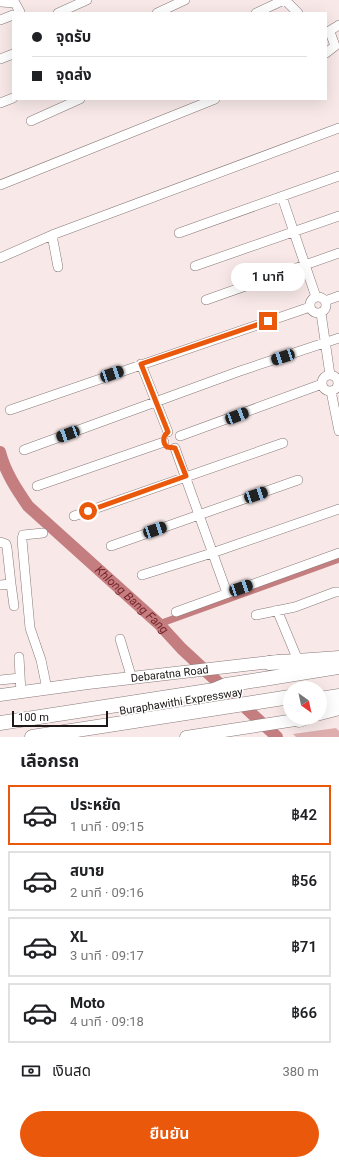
<!DOCTYPE html>
<html lang="th">
<head>
<meta charset="utf-8">
<style>
	body { margin:0; font-family:Roboto,"Noto Sans Thai",sans-serif; background:#f6f6f6; color:#202124; height:100vh; display:flex; flex-direction:column; font-size:15px; white-space:nowrap }
	* { box-sizing:border-box; margin:0 }
	p { font-size:13px; color:#757577 }
	.icon { flex:none; width:22px; height:22px; fill:none; stroke:currentColor; stroke-width:2; stroke-linecap:round; stroke-linejoin:round }
	.map { position:relative; height:737px; overflow:hidden }
	.sheet { display:flex; flex-direction:column; background:#fff; flex:1 }
	.sheet>* { flex:none }
	.top-card { position:absolute; left:12px; top:12px; width:315px; height:88px; border-radius:0px; box-shadow:0 4px 16px #0002; display:grid; align-content:center; height:88px; padding:0 20px; background:#fff }
	.needle { width:26px; rotate:147deg }
	.buttons { position:absolute; left:283px; top:681px; display:grid; gap:8px }
	.buttons a { display:grid; place-items:center; width:44px; height:44px; border-radius:50%; background:#fff; box-shadow:0 4px 16px #0002; font-size:20px }
	.scale { position:absolute; left:12px; bottom:10px; width:96px; box-sizing:border-box; padding-left:4px; border:2px solid #1d1717; border-top:0; font-size:11px; line-height:14px; white-space:nowrap; color:#1d1717; -webkit-text-stroke:3px #fff; paint-order:stroke }
	.end { position:absolute; width:18px; height:18px; margin:-9px; border:5px solid #ea580c; background:#fff; box-shadow:0 0 0 2px #fff }
	.from { border-radius:50% }
	.bubble { position:absolute; height:28px; border-radius:14px; background:#fff; box-shadow:0 4px 16px #0002; font-size:13px; font-weight:600; line-height:28px; text-align:center }
	.car { position:absolute; width:12px; height:24px; margin:-12px -6px; border-radius:5px; box-shadow:0 0 3px 1px #0007; background:linear-gradient(#222 24%,#8ab4d8 0 40%,#222 0 76%,#8ab4d8 0 86%,#222 0) }
	.top-card b { display:flex; align-items:center; gap:14px; height:38px; font-size:15px }
	.top-card b+b { border-top:1px solid #e0e0e0 }
	.top-card i { width:10px; height:10px; background:#202124 }
	ul { padding:0; list-style:none }
	li { display:flex; align-items:center; gap:12px; height:60px; margin:0 8px 6px; padding:0 12px; border:2px solid #e0e0e0; border-radius:0px }
	li div { flex:1 }
	li b { display:block; font-size:15px }
	li em { font-style:normal; font-weight:600 }
	li.current { border-color:#ea580c }
	li>.icon { width:36px; height:36px; stroke-width:1.5 }
	h2 { padding:0 20px; font-size:18px; line-height:48px }
	.pay { display:flex; align-items:center; gap:10px; height:44px; padding:0 20px; font-size:15px }
	.pay p { margin-inline-start:auto }
	.action { display:flex; gap:8px; margin-top:auto; padding:8px 20px }
	.action a { flex:1; height:46px; border-radius:24px; background:#ea580c; color:#fff; font-size:16px; font-weight:600; line-height:46px; text-align:center }
	.map>svg:first-child { display:block }
	.green { fill:#dfafaf }
	.lines { fill:none; stroke-linecap:round; stroke-linejoin:round }
	.canal { stroke:#c47e7f; stroke-width:7 }
	.river { stroke:#c47e7f; stroke-width:12 }
	.minor-casing { stroke:#887a7a; stroke-width:10 }
	.major-casing { stroke:#887a7a; stroke-width:13 }
	.highway-casing { stroke:#887a7a; stroke-width:15 }
	.minor { stroke:#fff; stroke-width:9 }
	.major { stroke:#fff; stroke-width:12 }
	.highway { stroke:#fff; stroke-width:14 }
	.route { stroke:#ea580c; stroke-width:5 }
	.labels { text-anchor:middle; stroke-width:3; stroke-linejoin:round; paint-order:stroke }
	.street-label { font-size:11px; fill:#1d1717; stroke:#fff }
	.water-label { font-size:12px; font-style:italic; fill:#7b262f; stroke:#fff }
</style>
</head>
<body>
<div class="map">
<svg width="339" height="737" viewBox="0 0 339 737">
	<rect width="100%" height="100%" fill="#f8e8e8"/>
	<path class="green" d="M336,728l3,3v6h-43l-3,-3z"/>
	<g class="lines">
		<path class="canal" d="M159,624l180,-65"/>
		<path class="river" id="s1" d="M0,452c5,20 17,38 28,54l131,118 23,25 95,88"/>
		<g class="minor-casing">
			<path id="minor" d="M285,0l13,13
				M1,2l14,1 5,9
				M58,13l29,-13
				M157,13l28,-13
				M256,13l28,-13
				M0,20l13,-5
				M326,33l13,-8
				M326,53l9,-7 -5,-14
				M0,59l13,-5
				M0,103l13,-5
				M31,121l49,-22
				M0,185l215,-86
				M282,197l34,100
				M179,233l160,-57
				M52,235l6,32
				M0,258l52,-23 287,-107
				M195,266l144,-50
				M310 305a8 8 0 1 1 16 0a8 8 0 1 1-16 0Z
				M206,300l133,-47
				M325,301l14,-5
				M321,313l9,62
				M141,364l27,68
				M322 383a8 8 0 1 1 16 0a8 8 0 1 1-16 0Z
				M331,391l8,40
				M10,410l300,-103
				M180,436l142,-52
				M175,448l52,145
				M24,450l216,-79 99,-33
				M37,486l127,-44
				M74,516l209,-73
				M43,533l-20,2 -1,5 8,88 11,32 6,29
				M0,542l6,2 1,4 4,36
				M111,546l187,-66
				M142,575l70,-22 127,-44
				M0,585l11,-1 3,22
				M277,610l20,48
				M176,612l163,-59
				M256,615l39,-8 40,-15h4
				M120,639l12,40
				M19,657l2,36
				M0,680l20,-2"/>
		</g>
		<g class="major-casing">
			<g id="major">
				<path id="s2" d="M0,695l88,-12 191,-22"/>
				<path d="M186,737l122,-19"/>
			</g>
		</g>
		<g class="highway-casing">
			<path id="highway" d="M269,663l70,-5
				M320,699l19,-3
				M320,713l19,-5
				M299,720l6,-2
				M0,723l214,-33 12,-5 113,-18
				M32,737l258,-40"/>
		</g>
		<use href="#minor" class="minor"/>
		<use href="#major" class="major"/>
		<use href="#highway" class="highway"/>
	</g>
	<g class="lines">
		<path class="route" d="M88,511l98,-35 -11,-28 -8,-1c-5,-5 -4,-11 1,-15l-27,-68 127,-43"/>
	</g>
	<g class="labels">
		<g class="street-label">
			<text dy="4" stroke="none"><textPath href="#s2" startOffset="171">Debaratna Road</textPath></text>
			<text transform="translate(181 701) rotate(-9)" y="4">Buraphawithi Expressway</text>
		</g>
		<g class="water-label">
			<text dy="4" stroke="none"><textPath href="#s1" startOffset="201">Khlong Bang Fang</textPath></text>
		</g>
	</g>
</svg>
<div class="buttons">
<a><svg class="needle" viewBox="-14 -14 28 28"><path d="M0-13l5 13h-10z" fill="#e53935"/><path d="M0 13l5-13h-10z" fill="#757577"/></svg></a>
</div>
<div class="scale">100 m</div>
<i class="end from" style="left:88px;top:511px"></i>
<i class="end" style="left:268px;top:321px"></i>
<div class="bubble" style="left:231px;top:263px;width:74px">1 นาที</div>
<i class="car" style="left:283px;top:357px;rotate:252deg"></i>
<i class="car" style="left:112px;top:374px;rotate:71deg"></i>
<i class="car" style="left:237px;top:416px;rotate:69deg"></i>
<i class="car" style="left:68px;top:434px;rotate:250deg"></i>
<i class="car" style="left:256px;top:495px;rotate:71deg"></i>
<i class="car" style="left:155px;top:530px;rotate:71deg"></i>
<i class="car" style="left:241px;top:588px;rotate:71deg"></i>
<div class="top-card">
<b><i class="from"></i>จุดรับ</b>
<b><i></i>จุดส่ง</b>
</div>
</div>
<section class="sheet">
<h2>เลือกรถ</h2>
<ul>
<li class="current"><svg class="icon" aria-label="car" viewBox="0 0 24 24"><path d="M5 17H2v-5l4-1 3-4h7l3 4 3 1v5h-3M9 17h6M6 11h13"/><circle cx="7" cy="17" r="2"/><circle cx="17" cy="17" r="2"/></svg><div><b>ประหยัด</b><p>1 นาที · 09:15</p></div><em>฿42</em></li>
<li><svg class="icon" aria-label="car" viewBox="0 0 24 24"><path d="M5 17H2v-5l4-1 3-4h7l3 4 3 1v5h-3M9 17h6M6 11h13"/><circle cx="7" cy="17" r="2"/><circle cx="17" cy="17" r="2"/></svg><div><b>สบาย</b><p>2 นาที · 09:16</p></div><em>฿56</em></li>
<li><svg class="icon" aria-label="car" viewBox="0 0 24 24"><path d="M5 17H2v-5l4-1 3-4h7l3 4 3 1v5h-3M9 17h6M6 11h13"/><circle cx="7" cy="17" r="2"/><circle cx="17" cy="17" r="2"/></svg><div><b>XL</b><p>3 นาที · 09:17</p></div><em>฿71</em></li>
<li><svg class="icon" aria-label="car" viewBox="0 0 24 24"><path d="M5 17H2v-5l4-1 3-4h7l3 4 3 1v5h-3M9 17h6M6 11h13"/><circle cx="7" cy="17" r="2"/><circle cx="17" cy="17" r="2"/></svg><div><b>Moto</b><p>4 นาที · 09:18</p></div><em>฿66</em></li>
</ul>
<div class="pay"><svg class="icon" aria-label="cash" viewBox="0 0 24 24"><path d="M3 7h18v10H3z"/><circle cx="12" cy="12" r="2"/></svg>เงินสด<p>380 m</p></div>
<div class="action"><a>ยืนยัน</a></div>
</section>
</body>
</html>
